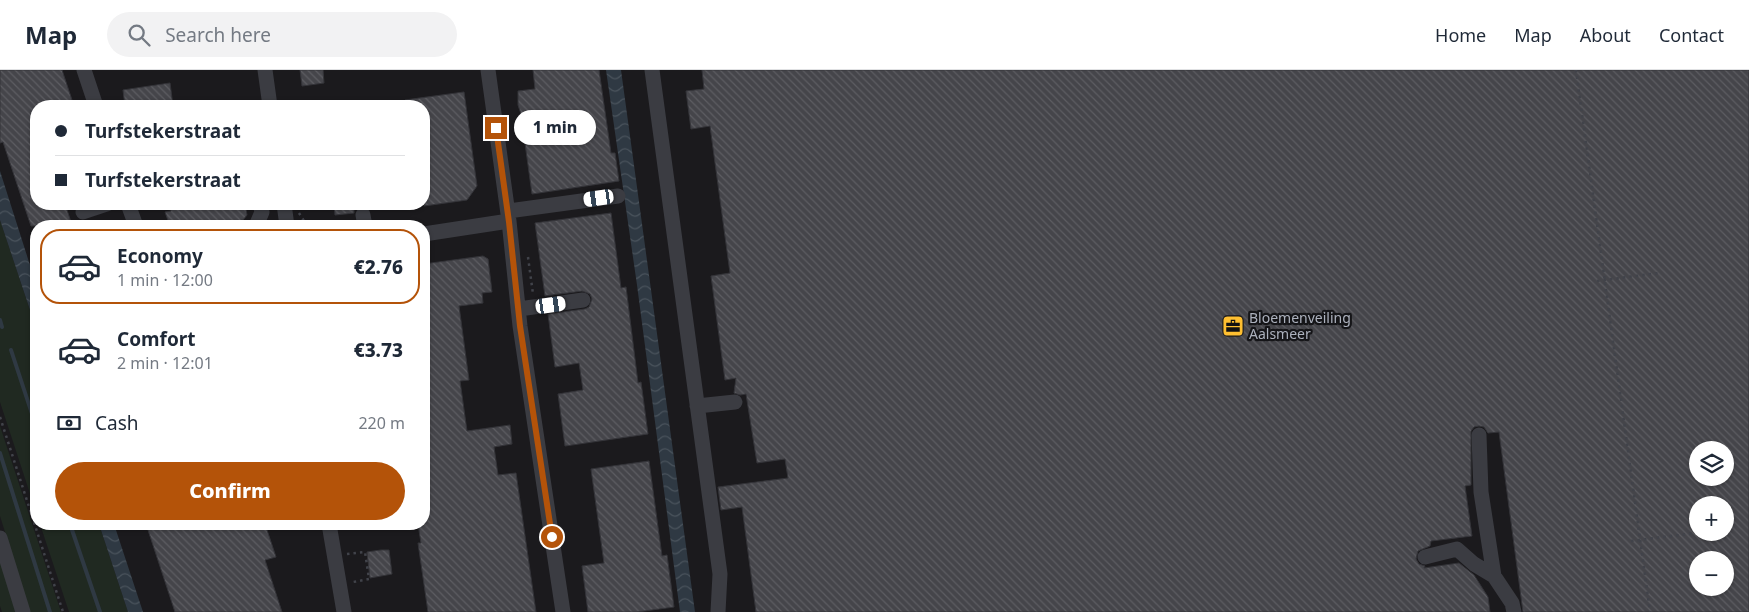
<!DOCTYPE html>
<html lang="en">
<head>
<meta charset="utf-8">
<style>
	body { margin:0; font-family:"Noto Sans",sans-serif; background:#f2f2f3; color:#1f2937; height:100vh; display:flex; flex-direction:column; font-size:19px; white-space:nowrap }
	* { box-sizing:border-box; margin:0 }
	p { font-size:16px; color:#747a83 }
	.icon { flex:none; width:28px; height:28px; fill:none; stroke:currentColor; stroke-width:2; stroke-linecap:round; stroke-linejoin:round }
	.map { position:relative; flex:1; overflow:hidden }
	.side { position:absolute; left:30px; top:150px; width:400px; height:310px; display:flex; flex-direction:column; background:#fff; border-radius:20px; box-shadow:0 1px 4px #0004 }
	.side>* { flex:none }
	.guide { position:absolute; left:30px; top:30px; width:400px; height:110px; border-radius:20px; box-shadow:0 1px 4px #0004; display:grid; align-content:center; height:110px; padding:0 25px; background:#fff }
	.buttons { position:absolute; left:1689px; top:371px; display:grid; gap:10px }
	.buttons a { display:grid; place-items:center; width:45px; height:45px; border-radius:50%; background:#fff; box-shadow:0 1px 4px #0004; font-size:25px }
	.end { position:absolute; width:22px; height:22px; margin:-11px; border:6px solid #b45309; background:#fff; box-shadow:0 0 0 2px #fff }
	.from { border-radius:50% }
	.bubble { position:absolute; height:35px; border-radius:18px; background:#fff; box-shadow:0 1px 4px #0004; font-size:16px; font-weight:800; line-height:35px; text-align:center }
	.car { position:absolute; width:15px; height:30px; margin:-15px -8px; border-radius:6px; box-shadow:0 0 4px 1px #0007; background:linear-gradient(#fff 24%,#345 0 40%,#fff 0 76%,#345 0 86%,#fff 0) }
	.guide b { display:flex; align-items:center; gap:18px; height:48px; font-size:19px }
	.guide b+b { border-top:1px solid #e0e1e3 }
	.guide i { width:12px; height:12px; background:#1f2937 }
	ul { padding:9px 0 0; list-style:none }
	li { display:flex; align-items:center; gap:15px; height:75px; margin:0 10px 8px; padding:0 15px; border:2px solid transparent; border-radius:20px }
	li div { flex:1 }
	li b { display:block; font-size:19px }
	li em { font-style:normal; font-weight:800 }
	li.selected { border-color:#b45309 }
	li>.icon { width:45px; height:45px; stroke-width:1.5 }
	.pay { display:flex; align-items:center; gap:12px; height:55px; padding:0 25px; font-size:19px }
	.pay p { margin-inline-start:auto }
	.cta { display:flex; gap:10px; margin-top:auto; padding:10px 25px }
	.cta a { flex:1; height:58px; border-radius:30px; background:#b45309; color:#fff; font-size:20px; font-weight:800; line-height:58px; text-align:center }
	header { display:flex; align-items:center; gap:30px; box-sizing:border-box; height:70px; padding:0 25px; background:#fff; border-bottom:1px solid #e0e1e3 }
	header strong { font-size:24px }
	nav { display:flex; gap:28px; margin-inline-start:auto; font-size:18px }
	.search { width:350px; height:45px; background:#f2f2f3; display:flex; align-items:center; gap:12px; box-sizing:border-box; padding:0 18px; border-radius:28px; color:#747a83; font-size:19px }
	.map>svg:first-child { display:block }
	.green { fill:#202921 }
	.water { fill:url(#water-waves) }
	.lines { fill:none; stroke-linecap:round; stroke-linejoin:round }
	.stream { stroke:#2f3943; stroke-width:4 }
	.building { fill:url(#building-back-hatch); stroke:#343439; fill-rule:evenodd }
	.path { stroke:#41434a; stroke-width:2.5; stroke-dasharray:2.5 4; stroke-linecap:butt }
	.minor { stroke:#3b3c42; stroke-width:15 }
	.route { stroke:#b45309; stroke-width:6 }
	.labels { text-anchor:middle; stroke-width:4.5; stroke-linejoin:round; paint-order:stroke }
	.poi-label { font-size:14px; fill:#acb1bd; stroke:#151518; text-anchor:start }
</style>
</head>
<body>
<header>
<strong>Map</strong>
<div class="search"><svg class="icon" aria-label="search" viewBox="0 0 24 24"><circle cx="10" cy="10" r="6"/><path d="M15 15l6 6"/></svg>Search here</div>
<nav><a>Home</a><a>Map</a><a>About</a><a>Contact</a></nav>
</header>
<div class="map">
<svg width="1749" height="542" viewBox="0 0 1749 542">
	<defs>
		<pattern id="water-waves" width="16" height="10" patternUnits="userSpaceOnUse" patternTransform="scale(1.25)"><rect width="16" height="10" fill="#2f3943"/><path d="M0 5q4-4 8 0t8 0" fill="none" stroke="#4a535c"/></pattern>
		<pattern id="building-back-hatch" width="6" height="6" patternUnits="userSpaceOnUse" patternTransform="scale(1.25)"><rect width="6" height="6" fill="#45454a"/><path d="M-1 5l2 2M0 0l6 6M5-1l2 2" fill="none" stroke="#5d5d62"/></pattern>
	</defs>
	<rect width="100%" height="100%" fill="#1b1a1d"/>
	<path class="green" d="M0,150l36,108v184l-36,-110z
		M0,356l61,186h-31l-30,-96z
		M40,454h59l29,88h-59z
		M0,490l16,52h-14l-2,-6z"/>
	<path class="water" d="M606,0h15l74,542h-15l-43,-327z
		M0,101l36,113v44l-36,-108z
		M99,454h15l29,88h-15z"/>
	<g class="lines">
		<path class="stream" d="M0,250l2,7
			M11,280l25,76
			M0,383l50,159
			M70,454l30,88"/>
	</g>
	<path class="building" d="M0,0h62l12,36h-38v98h29l6,18 -1,1 1,3h-40l-28,-84 -3,1z
		M300,0h23l1,13 -22,3z
		M533,0h66l12,83h4l4,28 -87,13 -11,-80 -3,-9v-14l17,-2z
		M702,0h1047v542h-226l-24,-180 -11,1 -4,-6 -5,-1 -5,1 -3,4v54l-6,1 7,50 -41,5 -1,5 -12,5 -2,8 3,5 6,2 -1,2 35,-5 15,12 14,22 2,15h-734l-14,-105 -21,3 -3,-23 70,-9 -3,-19 -28,4 -11,-69 -6,1 -6,-2 2,-15 -11,2 -14,-104 19,-3 -20,-147 -19,3 -5,-38 18,-2zM1698,380h27v28h-27zM1698,435h27v27h-27zM1698,490h27v28h-27z
		M170,13l3,23h-48l-2,-16z
		M464,22l13,94 -10,14 -43,6v-100h-19v-6z
		M170,134h75l2,11 -4,5 -23,3v3h-50l-5,-14 6,-1z
		M334,134h20v9l-19,2z
		M611,143l10,75 5,-1 12,96 3,-1 7,52 -83,12 -7,-52 25,-4 -4,-27 -24,4 -7,-53 37,-5 4,-2 3,-8 -2,-5 -8,-3 -37,5 -10,-73z
		M483,186l5,3 4,33 -10,1 1,10 -24,3 10,74 -9,1 7,50 43,-6 2,19 -18,3 4,28 18,-2 20,139h-108l-10,-69h3l-3,-19h6v-98l4,-1 -4,-30v-131z
		M649,391l13,95 5,-1 7,52 -37,5h-49l-6,-46 22,-3 -13,-94z
		M146,454h119l11,33 -11,3 17,52h-107z
		M381,480h8l3,24 -22,4 -3,-26z"/>
	<g class="lines">
		<path class="path" d="M1576,0l74,542
			M299,143l5,8 8,5
			M528,187l5,37
			M1597,211l62,-8
			M0,347l63,195
			M1631,471l65,-8
			M347,484l18,-2 4,27 -16,3"/>
		<path class="minor" d="M84,0l12,36
			M265,0l5,36
			M488,0l21,151 11,105 43,286
			M652,0l68,504 -2,38
			M128,134l8,22
			M284,134l3,22
			M508,141l110,-15
			M83,142l24,-8
			M363,145l2,11
			M256,156l6,-14 -2,-8
			M424,164l85,-13
			M519,239l64,-9
			M697,336l38,-4
			M1479,365l2,57 13,84
			M329,454l15,88
			M0,468l23,74
			M1425,487l32,-8 17,15 20,12 18,27 2,9"/>
	</g>
	<g class="lines">
		<path class="route" d="M496,58l13,94 11,104 32,211"/>
	</g>
	<defs>
		<g id="office-square" transform="scale(1.125)"><rect x="-9" y="-9" width="18" height="18" rx="4" fill="#febf31" stroke="#151518"/><path d="M-6-3h4V-5.5h4V-3h4V5H-6ZM-1-4.5V-3h2v-1.5ZM-6 0V1H6V0Z" fill="#111"/></g>
	</defs>
	<g fill-rule="evenodd">
		<use href="#office-square" x="1233" y="256"/>
	</g>
	<g class="labels">
		<g class="poi-label">
			<text x="1249" y="253">Bloemenveiling<tspan x="1249" dy="16">Aalsmeer</tspan></text>
		</g>
	</g>
</svg>
<div class="buttons">
<a><svg class="icon" aria-label="layers" viewBox="0 0 24 24"><path d="M12 4l9 5-9 5-9-5zM3 14l9 5 9-5"/></svg></a>
<a>+</a>
<a>−</a>
</div>
<i class="end from" style="left:552px;top:467px"></i>
<i class="end" style="left:496px;top:58px"></i>
<div class="bubble" style="left:514px;top:40px;width:82px">1 min</div>
<i class="car" style="left:599px;top:128px;rotate:262deg"></i>
<i class="car" style="left:551px;top:235px;rotate:82deg"></i>
<div class="guide">
<b><i class="from"></i>Turfstekerstraat</b>
<b><i></i>Turfstekerstraat</b>
</div>
<section class="side">
<ul>
<li class="selected"><svg class="icon" aria-label="car" viewBox="0 0 24 24"><path d="M5 17H2v-5l4-1 3-4h7l3 4 3 1v5h-3M9 17h6M6 11h13"/><circle cx="7" cy="17" r="2"/><circle cx="17" cy="17" r="2"/></svg><div><b>Economy</b><p>1 min · 12:00</p></div><em>€2.76</em></li>
<li><svg class="icon" aria-label="car" viewBox="0 0 24 24"><path d="M5 17H2v-5l4-1 3-4h7l3 4 3 1v5h-3M9 17h6M6 11h13"/><circle cx="7" cy="17" r="2"/><circle cx="17" cy="17" r="2"/></svg><div><b>Comfort</b><p>2 min · 12:01</p></div><em>€3.73</em></li>
</ul>
<div class="pay"><svg class="icon" aria-label="cash" viewBox="0 0 24 24"><path d="M3 7h18v10H3z"/><circle cx="12" cy="12" r="2"/></svg>Cash<p>220 m</p></div>
<div class="cta"><a>Confirm</a></div>
</section>
</div>
</body>
</html>
